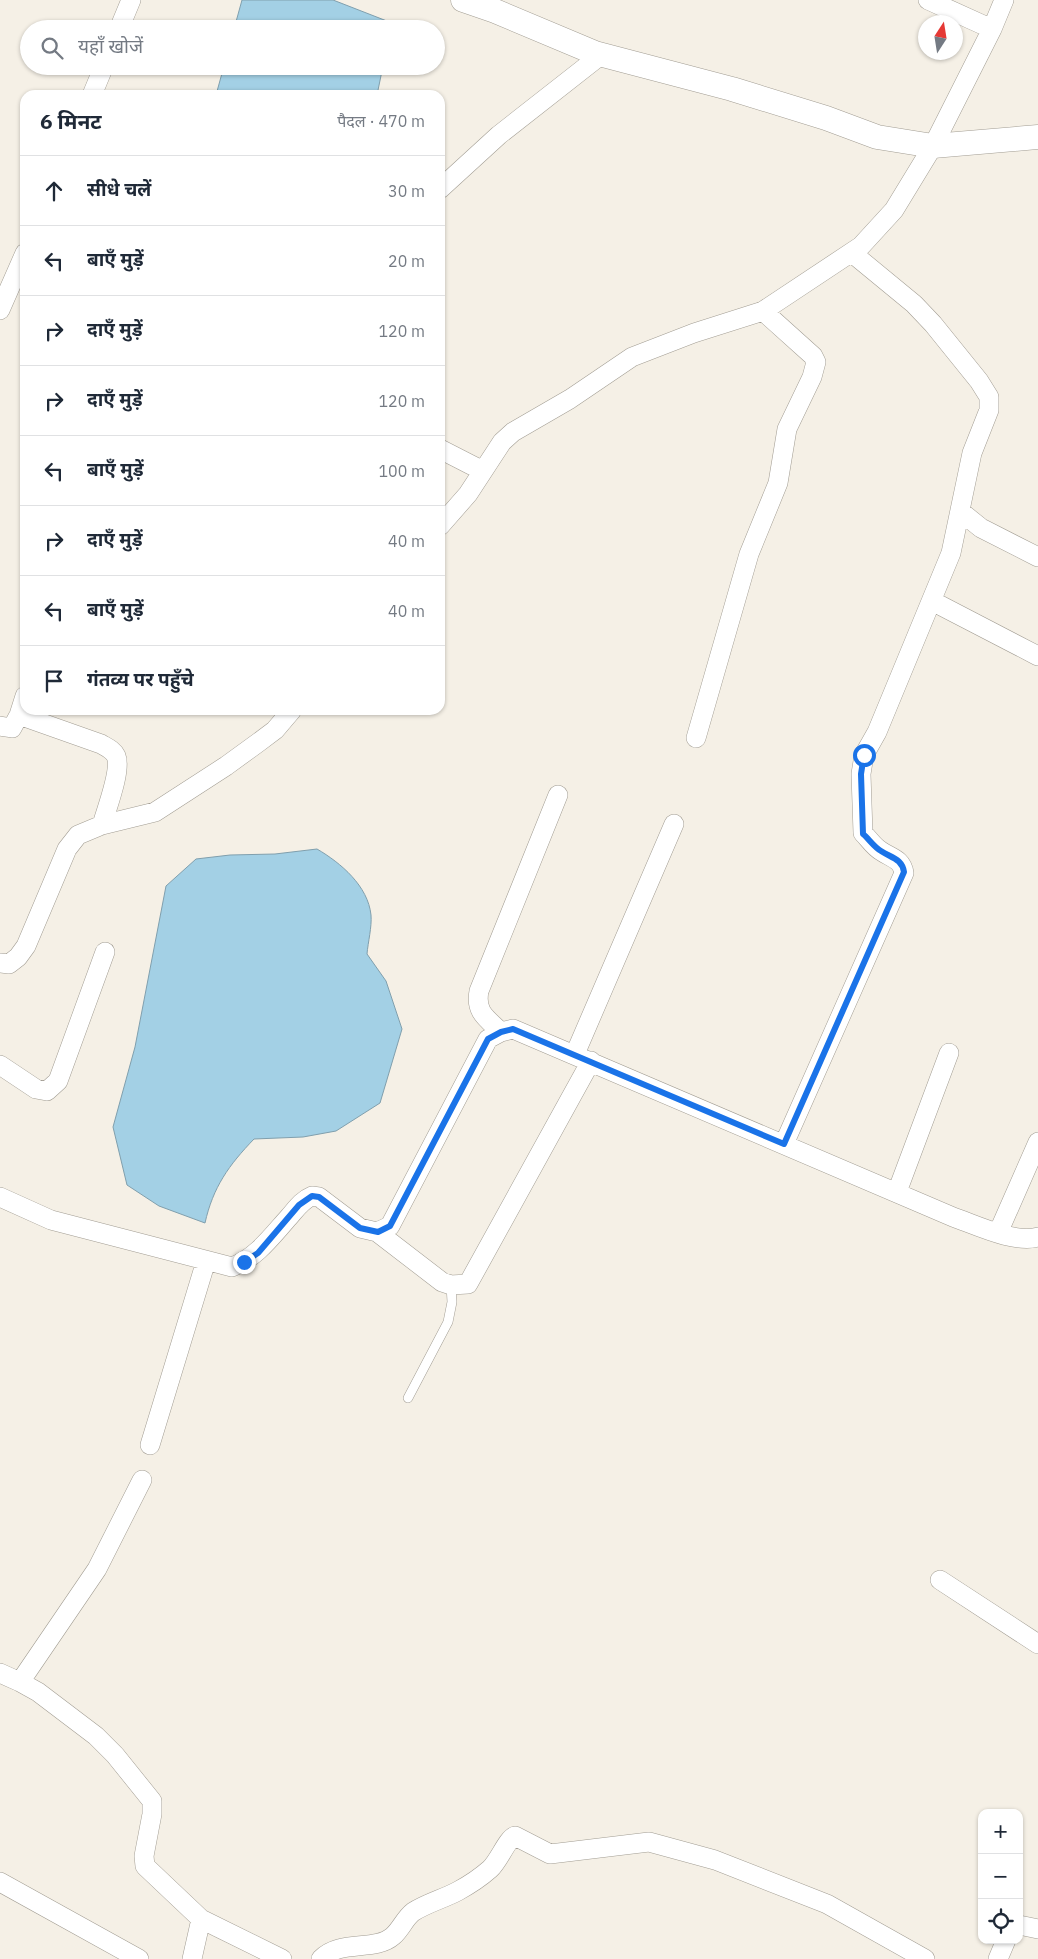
<!DOCTYPE html>
<html lang="hi">
<meta charset="utf-8">
<style>
:root{--surface:#fff;--page:#f2f2f3;--text:#1f2937;--muted:#747a83;--line:#e0e1e3}
body{margin:0;font-family:"IBM Plex Sans","Noto Sans Devanagari",sans-serif;background:var(--page);color:var(--text)}
.controls{position:absolute;right:15px;bottom:15px;display:grid;overflow:hidden;border-radius:10px;box-shadow:0 1px 4px #0004}
.controls button{width:45px;height:45px;display:grid;place-items:center;padding:0;border:0;border-bottom:1px solid var(--line);background:var(--surface);color:var(--text);font:25px sans-serif}
.compass{position:absolute;left:918px;top:15px;width:45px;height:45px;border-radius:50%;background:var(--surface);box-shadow:0 1px 4px #0004;rotate:12deg}
.stop{position:absolute;width:15px;height:15px;margin:-11px;border:4px solid #1a73e8;border-radius:50%;background:#fff}
.stop.end{background:#1a73e8;border-color:#fff;box-shadow:0 1px 5px #0008}
.list{margin:0;padding:0;list-style:none}
h2{display:flex;justify-content:space-between;align-items:center;height:65px;margin:0;padding:0 20px;font-size:21px}
h2 small{font-size:16px;font-weight:400;color:var(--muted)}
.list li{display:grid;grid-template-columns:32px 1fr auto;gap:15px;align-items:center;box-sizing:border-box;height:70px;padding:0 20px;border-top:1px solid var(--line)}
.list b{display:block;font-size:19px;white-space:nowrap}
.list em{font-size:16px;font-style:normal;color:var(--muted)}
.icon{flex:none;width:28px;height:28px;fill:none;stroke:currentColor;stroke-width:2;stroke-linecap:round;stroke-linejoin:round}
.map{position:relative;flex:none;width:1038px;height:1959px;overflow:hidden}
.search{position:absolute;background:var(--surface);box-shadow:0 1px 4px #0004;left:20px;top:20px;width:425px;height:55px;display:flex;align-items:center;gap:12px;box-sizing:border-box;padding:0 18px;border-radius:28px;color:var(--muted);font-size:19px}
.panel{position:absolute;background:var(--surface);box-shadow:0 1px 4px #0004;left:20px;top:90px;width:425px;height:625px;border-radius:15px}
.map>svg:first-child{display:block}
</style>
<div class="map">
<svg width="1038" height="1959" viewBox="0 0 1038 1959">
<rect width="100%" height="100%" fill="#f5f0e6"/>
<path fill="#a3d0e5" stroke="#809fad" d="M242 0H333L392 23 391 29H234Z
M224 66H383L377 95H216Z
M317 849C341 863 368 886 371 915 372 927 368 942 367 954L386 981 402 1029 380 1103 336 1131 303 1137 254 1139C229 1165 213 1187 205 1223L159 1206 127 1185 113 1127 135 1047 166 886 196 859 230 855 275 854Z"/>
<g fill="none" stroke-linecap="round" stroke-linejoin="round">
<g stroke="#a29d93" stroke-width="10">
<path id="service" d="M408 1398 448 1322 452 1302 451 1285"/>
</g>
<g stroke="#a29d93" stroke-width="20">
<path id="minor" d="M928 0 992 29
M119 29 131 0
M92 95 104 66
M440 189 499 135 601 55
M0 310 25 253
M440 449 483 471
M960 511 981 528 1038 557
M440 526 468 494 502 442 513 432 570 399 632 357 694 333 763 311 861 246 894 210 933 146 992 29 1004 0
M932 601 1038 656
M25 696 19 715 101 744C108 748 113 750 116 756 122 770 106 810 102 825
M0 726 12 728 19 715
M696 738 749 554 778 483 787 429 812 377 816 362 813 356 763 311
M0 963 9 964 18 957 26 946 67 849 78 835 102 825 155 812 226 766 259 742 275 730 292 710
M501 1032C486 1018 475 1012 479 991L558 795
M575 1054 674 824
M0 1065 36 1089 47 1091 58 1081 105 952
M784 1144 904 873C902 859 891 858 881 851 874 847 869 839 863 833L861 774 864 755 877 732 951 553 972 453 989 410V397L979 381 933 324 914 304 852 253
M897 1192 949 1053
M0 1197 51 1220 232 1267C257 1257 271 1237 289 1217 296 1209 302 1200 312 1196L319 1197 360 1228 377 1232 390 1226 488 1039 501 1032 513 1029 953 1217C976 1225 1015 1244 1038 1237
M377 1232 442 1282 451 1285 468 1284 591 1061
M998 1233 1038 1142
M150 1445 206 1261
M940 1580 1038 1644
M0 1673 20 1682 38 1692 96 1736 115 1755 152 1801V1814L144 1856 145 1866 201 1919 282 1959
M20 1682 97 1569 142 1480
M0 1882 139 1959
M1019 1925 1038 1929
M192 1959 201 1919
M321 1959C340 1939 375 1952 393 1936 401 1929 405 1918 413 1912 427 1903 443 1899 458 1891 469 1885 481 1877 490 1869 499 1861 507 1839 515 1836L550 1854 649 1842 715 1860 827 1904 925 1959
M998 1959 1006 1940"/>
</g>
<g stroke="#a29d93" stroke-width="25">
<path id="tertiary" d="M463 0 495 11 595 53 732 89 826 118 877 137 933 146 1038 137"/>
</g>
<use href="#service" stroke="#fff" stroke-width="9"/>
<use href="#minor" stroke="#fff" stroke-width="19"/>
<use href="#tertiary" stroke="#fff" stroke-width="24"/>
</g>
<g fill="none" stroke-linecap="round" stroke-linejoin="round">
<path stroke="#1a73e8" stroke-width="6" d="M244 1262 258 1253 299 1205 312 1196 319 1197 360 1228 378 1232 390 1226 488 1039 501 1032 513 1029 784 1144 904 872C902 859 892 858 881 851 874 847 869 839 863 834L861 774 864 755"/>
</g>
</svg>
<div class="controls">
<button>+</button>
<button>−</button>
<button><svg class="icon" aria-label="locate" viewBox="0 0 24 24"><circle cx="12" cy="12" r="6"/><path d="M12 2v4M12 18v4M2 12h4M18 12h4"/></svg></button>
</div>
<svg class="compass" viewBox="-18 -18 36 36"><path d="M0-13l5 13h-10z" fill="#e53935"/><path d="M0 13l5-13h-10z" fill="#747a83"/></svg>
<div class="stop" style="left:864px;top:755px"></div>
<div class="stop end" style="left:244px;top:1262px"></div>
<div class="search"><svg class="icon" aria-label="search" viewBox="0 0 24 24"><circle cx="10" cy="10" r="6"/><path d="M15 15l6 6"/></svg>यहाँ खोजें</div>
<section class="panel">
<h2>6 मिनट<small>पैदल · 470 m</small></h2>
<ul class="list">
<li><svg class="icon" aria-label="ahead" viewBox="0 0 24 24"><path d="M12 20V5M6 11l6-6 6 6"/></svg><div><b>सीधे चलें</b></div><em>30 m</em></li>
<li><svg class="icon" aria-label="left" viewBox="0 0 24 24"><path d="M17 20v-9H6M10 6l-5 5 5 5"/></svg><div><b>बाएँ मुड़ें</b></div><em>20 m</em></li>
<li><svg class="icon" aria-label="right" viewBox="0 0 24 24"><path d="M7 20v-9h11M14 6l5 5-5 5"/></svg><div><b>दाएँ मुड़ें</b></div><em>120 m</em></li>
<li><svg class="icon" aria-label="right" viewBox="0 0 24 24"><path d="M7 20v-9h11M14 6l5 5-5 5"/></svg><div><b>दाएँ मुड़ें</b></div><em>120 m</em></li>
<li><svg class="icon" aria-label="left" viewBox="0 0 24 24"><path d="M17 20v-9H6M10 6l-5 5 5 5"/></svg><div><b>बाएँ मुड़ें</b></div><em>100 m</em></li>
<li><svg class="icon" aria-label="right" viewBox="0 0 24 24"><path d="M7 20v-9h11M14 6l5 5-5 5"/></svg><div><b>दाएँ मुड़ें</b></div><em>40 m</em></li>
<li><svg class="icon" aria-label="left" viewBox="0 0 24 24"><path d="M17 20v-9H6M10 6l-5 5 5 5"/></svg><div><b>बाएँ मुड़ें</b></div><em>40 m</em></li>
<li><svg class="icon" aria-label="arrive" viewBox="0 0 24 24"><path d="M6 21V4h12l-3 4 3 4H6"/></svg><div><b>गंतव्य पर पहुँचे</b></div></li>
</ul>
</section>
</div>
